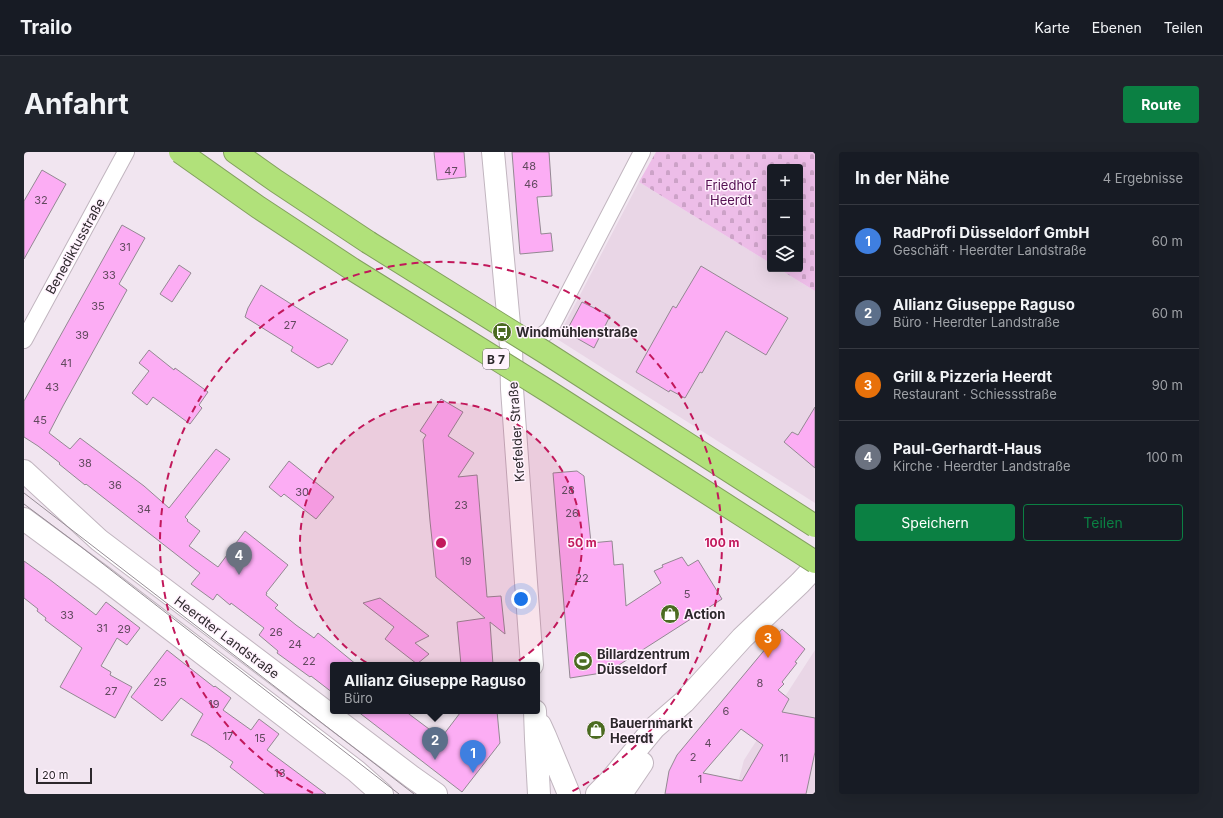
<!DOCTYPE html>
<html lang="de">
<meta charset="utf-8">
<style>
:root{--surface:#171b24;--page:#20242c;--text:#f1f3f6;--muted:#9ea1a6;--line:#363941;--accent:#0b8043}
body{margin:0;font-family:Inter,sans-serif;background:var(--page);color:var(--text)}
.controls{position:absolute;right:12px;top:12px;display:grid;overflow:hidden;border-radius:4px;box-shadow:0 4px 16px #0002}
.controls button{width:36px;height:36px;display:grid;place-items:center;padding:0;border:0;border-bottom:1px solid var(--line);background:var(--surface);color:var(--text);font:20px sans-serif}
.scale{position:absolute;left:12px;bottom:10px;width:56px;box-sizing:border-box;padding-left:4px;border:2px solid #2d282c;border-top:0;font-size:11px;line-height:14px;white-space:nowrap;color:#2d282c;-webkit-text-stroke:3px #fff2fd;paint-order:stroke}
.you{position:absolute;left:497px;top:447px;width:14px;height:14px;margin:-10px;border:3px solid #fff;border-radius:50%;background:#1a73e8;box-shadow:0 0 0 6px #1a73e833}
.badge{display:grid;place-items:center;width:26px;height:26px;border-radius:50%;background:var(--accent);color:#fff;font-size:13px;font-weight:700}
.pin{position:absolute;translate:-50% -33px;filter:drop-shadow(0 1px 2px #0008)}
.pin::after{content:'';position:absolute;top:21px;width:14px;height:12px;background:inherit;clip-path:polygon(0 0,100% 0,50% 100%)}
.popup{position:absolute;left:306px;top:510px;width:210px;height:52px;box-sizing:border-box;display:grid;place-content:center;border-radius:4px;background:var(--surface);filter:drop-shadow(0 1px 3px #0005);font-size:13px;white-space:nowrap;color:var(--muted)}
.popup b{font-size:15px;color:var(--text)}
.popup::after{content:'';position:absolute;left:50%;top:100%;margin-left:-8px;border:8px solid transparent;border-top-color:var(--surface)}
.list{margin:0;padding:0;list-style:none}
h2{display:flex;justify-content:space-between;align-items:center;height:52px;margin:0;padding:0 16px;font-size:17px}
h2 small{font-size:13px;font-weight:400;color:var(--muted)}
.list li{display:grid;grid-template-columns:26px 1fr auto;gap:12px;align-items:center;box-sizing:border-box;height:72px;padding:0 16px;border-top:1px solid var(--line)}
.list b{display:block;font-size:15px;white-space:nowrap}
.list p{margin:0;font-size:13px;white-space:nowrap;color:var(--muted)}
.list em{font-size:13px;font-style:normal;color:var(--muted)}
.actions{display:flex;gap:8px;padding:12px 16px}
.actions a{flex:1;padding:9px 0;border:1px solid var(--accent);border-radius:4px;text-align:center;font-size:14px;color:var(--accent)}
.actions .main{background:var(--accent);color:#fff}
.icon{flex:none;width:22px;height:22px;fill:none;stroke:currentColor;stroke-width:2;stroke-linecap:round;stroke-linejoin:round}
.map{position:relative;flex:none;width:791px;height:642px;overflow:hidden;border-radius:4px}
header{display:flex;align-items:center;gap:24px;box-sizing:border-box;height:56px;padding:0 20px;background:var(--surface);border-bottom:1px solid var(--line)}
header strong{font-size:19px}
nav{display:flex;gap:22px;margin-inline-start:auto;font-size:14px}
.intro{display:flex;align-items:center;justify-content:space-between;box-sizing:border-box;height:96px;padding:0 24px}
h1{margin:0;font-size:28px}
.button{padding:10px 18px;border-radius:4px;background:var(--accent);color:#fff;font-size:14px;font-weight:700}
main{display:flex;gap:24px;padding:0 24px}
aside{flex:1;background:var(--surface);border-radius:4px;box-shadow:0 4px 16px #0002}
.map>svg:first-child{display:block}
</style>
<header>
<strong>Trailo</strong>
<nav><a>Karte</a><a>Ebenen</a><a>Teilen</a></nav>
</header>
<div class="intro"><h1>Anfahrt</h1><a class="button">Route</a></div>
<main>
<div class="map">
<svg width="791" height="642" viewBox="0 0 791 642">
<defs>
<pattern id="cemetery-stones" width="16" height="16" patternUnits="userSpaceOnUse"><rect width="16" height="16" fill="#edbde8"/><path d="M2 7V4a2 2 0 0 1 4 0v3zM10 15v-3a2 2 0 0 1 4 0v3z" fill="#cca2c7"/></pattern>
</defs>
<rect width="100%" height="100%" fill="#f1e5f0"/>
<path fill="#e9d6e6" d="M615 30 746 111V117H755L791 139V351L533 187Z
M791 498V642H711L720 608Z"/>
<path fill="url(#cemetery-stones)" d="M632 0H791V139L755 117H776V15H746V111L615 30Z"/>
<path fill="#fcadf4" stroke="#938892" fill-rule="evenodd" d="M410 0H440L442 25 413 28Z
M488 0H525L528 44 513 45 517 82 527 81 529 99 496 102Z
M18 18 42 32 0 107V49Z
M98 73 121 86 95 132 103 138 39 254 25 281 46 297 56 286 120 334 145 356 192 297 206 307 161 365 164 368 163 369 176 379 165 394 194 415 221 379 264 413 242 441H243L242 443 254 453 251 456 272 473 290 486 294 481 333 513H309V541L287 524 286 525 253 501 254 499 235 483 240 476 207 451 206 453 193 442 189 448 167 432 176 421 62 332 61 333 35 312 36 311 14 294 0 285V249Z
M155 113 167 121 148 150 136 142Z
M677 114 764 166 742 203 702 179 678 221 676 220 661 246 646 238 645 240 612 220 649 154 652 156Z
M237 133 324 188 308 213 305 211 294 216 267 199 269 195 221 165 224 156Z
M558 150 586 164 570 196 542 180Z
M125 198 150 218 151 216 184 240 175 253 178 256 166 272 129 245 123 253 108 241 125 219 115 211Z
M417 247 439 260 424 284 450 301 434 325 453 323 463 445 477 444 481 482 466 470 469 513H437L433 470 461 466 412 425 406 369 399 288 402 283 396 279Z
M791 255V316L760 290 768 280 774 283Z
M265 309 310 345 292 367 260 342 257 345 245 335Z
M553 319 560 324 567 391 588 389 590 413 599 412 602 454 637 431 630 419 639 415 638 413 658 405 664 414 674 408 698 447 584 520 546 526 529 321Z
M0 409 25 427 72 463 82 450 116 476 103 493 93 486 77 514 87 520 86 523 108 535 91 566 36 535 58 496 21 468 22 466 13 459 14 457 0 446Z
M356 446 405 484 391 491 405 502 393 512 361 487 370 475 339 451Z
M758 477 781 497 771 510 773 511 758 530 760 532 754 538 765 547 758 560 791 566V600L782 642H641L645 619 653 603ZM717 577 739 593 718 629 679 621Z
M143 498 190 535 191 534 207 546 199 558 227 578 235 567 255 582 243 598 302 642H241L206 615 209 610 182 591 167 583 179 562 157 546 138 569 107 545Z
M333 559H381L417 586 436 561 442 560V559H473L476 591 438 640Z"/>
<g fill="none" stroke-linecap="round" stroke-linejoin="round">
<g stroke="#c1b5bf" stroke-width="18">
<path id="street" d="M0 188 102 0
M498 192C511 189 516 186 526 177L618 0"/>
</g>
<g stroke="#c1b5bf" stroke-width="24">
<path id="secondary" d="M469 0 487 194 488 237 508 513
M0 319 75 388 388 625 412 642
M0 367 80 426 332 619 358 642
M511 559 512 587 515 642
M516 573 521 584 545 642
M573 642 587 628 630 576 660 550 718 486 776 431 791 415
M597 642 618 611"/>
</g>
<g stroke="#83a05f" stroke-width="24">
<path id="highway" d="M211 0 252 29 344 90"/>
</g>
<use href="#street" stroke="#fff" stroke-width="16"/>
<use href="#secondary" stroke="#fff" stroke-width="22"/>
<use href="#highway" stroke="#b1e17a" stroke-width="22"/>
<path stroke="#968d95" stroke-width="1" d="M0 341 390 642
M0 352 56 394 375 642"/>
<g stroke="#83a05f" stroke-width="24" stroke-linecap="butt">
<path id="highway-bridge" d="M156 0 234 55 328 117 527 241 791 410
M344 90 522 201 791 374"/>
</g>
<use href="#highway-bridge" stroke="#b1e17a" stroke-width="22"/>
</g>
<circle cx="417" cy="391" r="141" fill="#c2185b" fill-opacity=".12"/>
<g fill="none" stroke="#c2185b" stroke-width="2" stroke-dasharray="7 5">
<circle cx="417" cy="391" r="141"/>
<path d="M289 641A281 281 0 1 1 545 641"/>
</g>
<defs>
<g id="bus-disc" transform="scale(1)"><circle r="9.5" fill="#4b6b21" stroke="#fff2fd"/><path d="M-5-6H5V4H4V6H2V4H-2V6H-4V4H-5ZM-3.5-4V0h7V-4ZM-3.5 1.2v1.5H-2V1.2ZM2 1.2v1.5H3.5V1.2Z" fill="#fff"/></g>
<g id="shop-disc" transform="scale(1)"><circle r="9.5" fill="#4b6b21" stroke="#fff2fd"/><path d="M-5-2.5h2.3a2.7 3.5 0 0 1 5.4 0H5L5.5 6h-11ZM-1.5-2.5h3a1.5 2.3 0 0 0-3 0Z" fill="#fff"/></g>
<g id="stadium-disc" transform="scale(1)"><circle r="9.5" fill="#4b6b21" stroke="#fff2fd"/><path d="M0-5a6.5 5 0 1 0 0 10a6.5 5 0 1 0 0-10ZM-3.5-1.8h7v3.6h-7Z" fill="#fff"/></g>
</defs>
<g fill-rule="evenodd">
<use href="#bus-disc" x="478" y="180"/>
<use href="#shop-disc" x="646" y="462"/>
<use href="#stadium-disc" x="559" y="509"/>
<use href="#shop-disc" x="572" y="578"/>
</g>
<g text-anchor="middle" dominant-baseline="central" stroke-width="3" stroke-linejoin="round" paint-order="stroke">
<g font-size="11" fill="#61495e">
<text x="505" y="14">48</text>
<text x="427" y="19">47</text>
<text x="507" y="32">46</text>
<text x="17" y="48">32</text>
<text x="101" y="95">31</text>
<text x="85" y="123">33</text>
<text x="74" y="154">35</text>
<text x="266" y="173">27</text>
<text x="58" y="183">39</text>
<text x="42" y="211">41</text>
<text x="28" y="235">43</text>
<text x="16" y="268">45</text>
<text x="61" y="311">38</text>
<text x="91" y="333">36</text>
<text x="544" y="338">28</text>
<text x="278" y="340">30</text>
<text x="437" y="353">23</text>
<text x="120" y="357">34</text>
<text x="548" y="361">26</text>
<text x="442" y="409">19</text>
<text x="558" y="426">22</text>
<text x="663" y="442">5</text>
<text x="43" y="463">33</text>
<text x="78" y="476">31</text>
<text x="100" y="477">29</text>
<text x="252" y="480">26</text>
<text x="271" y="492">24</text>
<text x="285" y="509">22</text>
<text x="136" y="530">25</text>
<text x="736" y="531">8</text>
<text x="87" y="539">27</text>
<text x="190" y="552">19</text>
<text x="702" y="559">6</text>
<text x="204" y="584">17</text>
<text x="236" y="586">15</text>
<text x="684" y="591">4</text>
<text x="669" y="605">2</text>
<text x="760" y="606">11</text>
<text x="256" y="621">13</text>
<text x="676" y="627">1</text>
</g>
<rect fill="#fff2fd" stroke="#6c656b" stroke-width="1" x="459" y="197" width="26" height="20" rx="3"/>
<g font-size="12" font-weight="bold" fill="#2d282c">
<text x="472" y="207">B 7</text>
</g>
<g font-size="13" fill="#540f52" stroke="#fff2fd">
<text x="707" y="33">Friedhof<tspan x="707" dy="15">Heerdt</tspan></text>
</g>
<g font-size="13" fill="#2d282c" stroke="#fff2fd">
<text transform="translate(51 94) rotate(-61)">Benediktusstraße</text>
<text transform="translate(492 280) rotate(-94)">Krefelder Straße</text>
<text transform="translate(203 485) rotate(37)">Heerdter Landstraße</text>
</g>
<g font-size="13" font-weight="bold" fill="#2d282c" stroke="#fff2fd" text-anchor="start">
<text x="492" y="180">Windmühlenstraße</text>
<text x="660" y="462">Action</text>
<text x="573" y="502">Billardzentrum<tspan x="573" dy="15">Düsseldorf</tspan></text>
<text x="586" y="571">Bauernmarkt<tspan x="586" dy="15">Heerdt</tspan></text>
</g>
</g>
<circle cx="417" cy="391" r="6" fill="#c2185b" stroke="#fff2fd" stroke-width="2"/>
<g font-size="12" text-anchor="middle" font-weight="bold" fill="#c2185b" stroke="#fff2fd" stroke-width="3" stroke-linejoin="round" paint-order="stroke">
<text x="558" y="395">50 m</text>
<text x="698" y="395">100 m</text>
</g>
</svg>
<div class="controls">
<button>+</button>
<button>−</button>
<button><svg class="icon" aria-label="layers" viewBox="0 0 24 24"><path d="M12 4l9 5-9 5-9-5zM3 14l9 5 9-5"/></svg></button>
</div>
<div class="scale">20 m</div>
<div class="you"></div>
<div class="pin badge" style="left:449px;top:621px;background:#3f7fe0">1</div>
<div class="pin badge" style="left:411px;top:608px;background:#5c6f8a">2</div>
<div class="popup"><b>Allianz Giuseppe Raguso</b>Büro</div>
<div class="pin badge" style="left:744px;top:506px;background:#e8710a">3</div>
<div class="pin badge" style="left:215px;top:423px;background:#6b7280">4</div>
</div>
<aside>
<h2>In der Nähe<small>4 Ergebnisse</small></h2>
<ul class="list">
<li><span class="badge" style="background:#3f7fe0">1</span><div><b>RadProfi Düsseldorf GmbH</b><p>Geschäft · Heerdter Landstraße</p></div><em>60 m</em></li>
<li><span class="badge" style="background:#5c6f8a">2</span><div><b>Allianz Giuseppe Raguso</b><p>Büro · Heerdter Landstraße</p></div><em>60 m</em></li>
<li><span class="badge" style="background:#e8710a">3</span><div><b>Grill &amp; Pizzeria Heerdt</b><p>Restaurant · Schiessstraße</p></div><em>90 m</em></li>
<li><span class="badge" style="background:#6b7280">4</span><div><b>Paul-Gerhardt-Haus</b><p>Kirche · Heerdter Landstraße</p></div><em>100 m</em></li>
</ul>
<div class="actions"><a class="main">Speichern</a><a>Teilen</a></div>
</aside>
</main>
